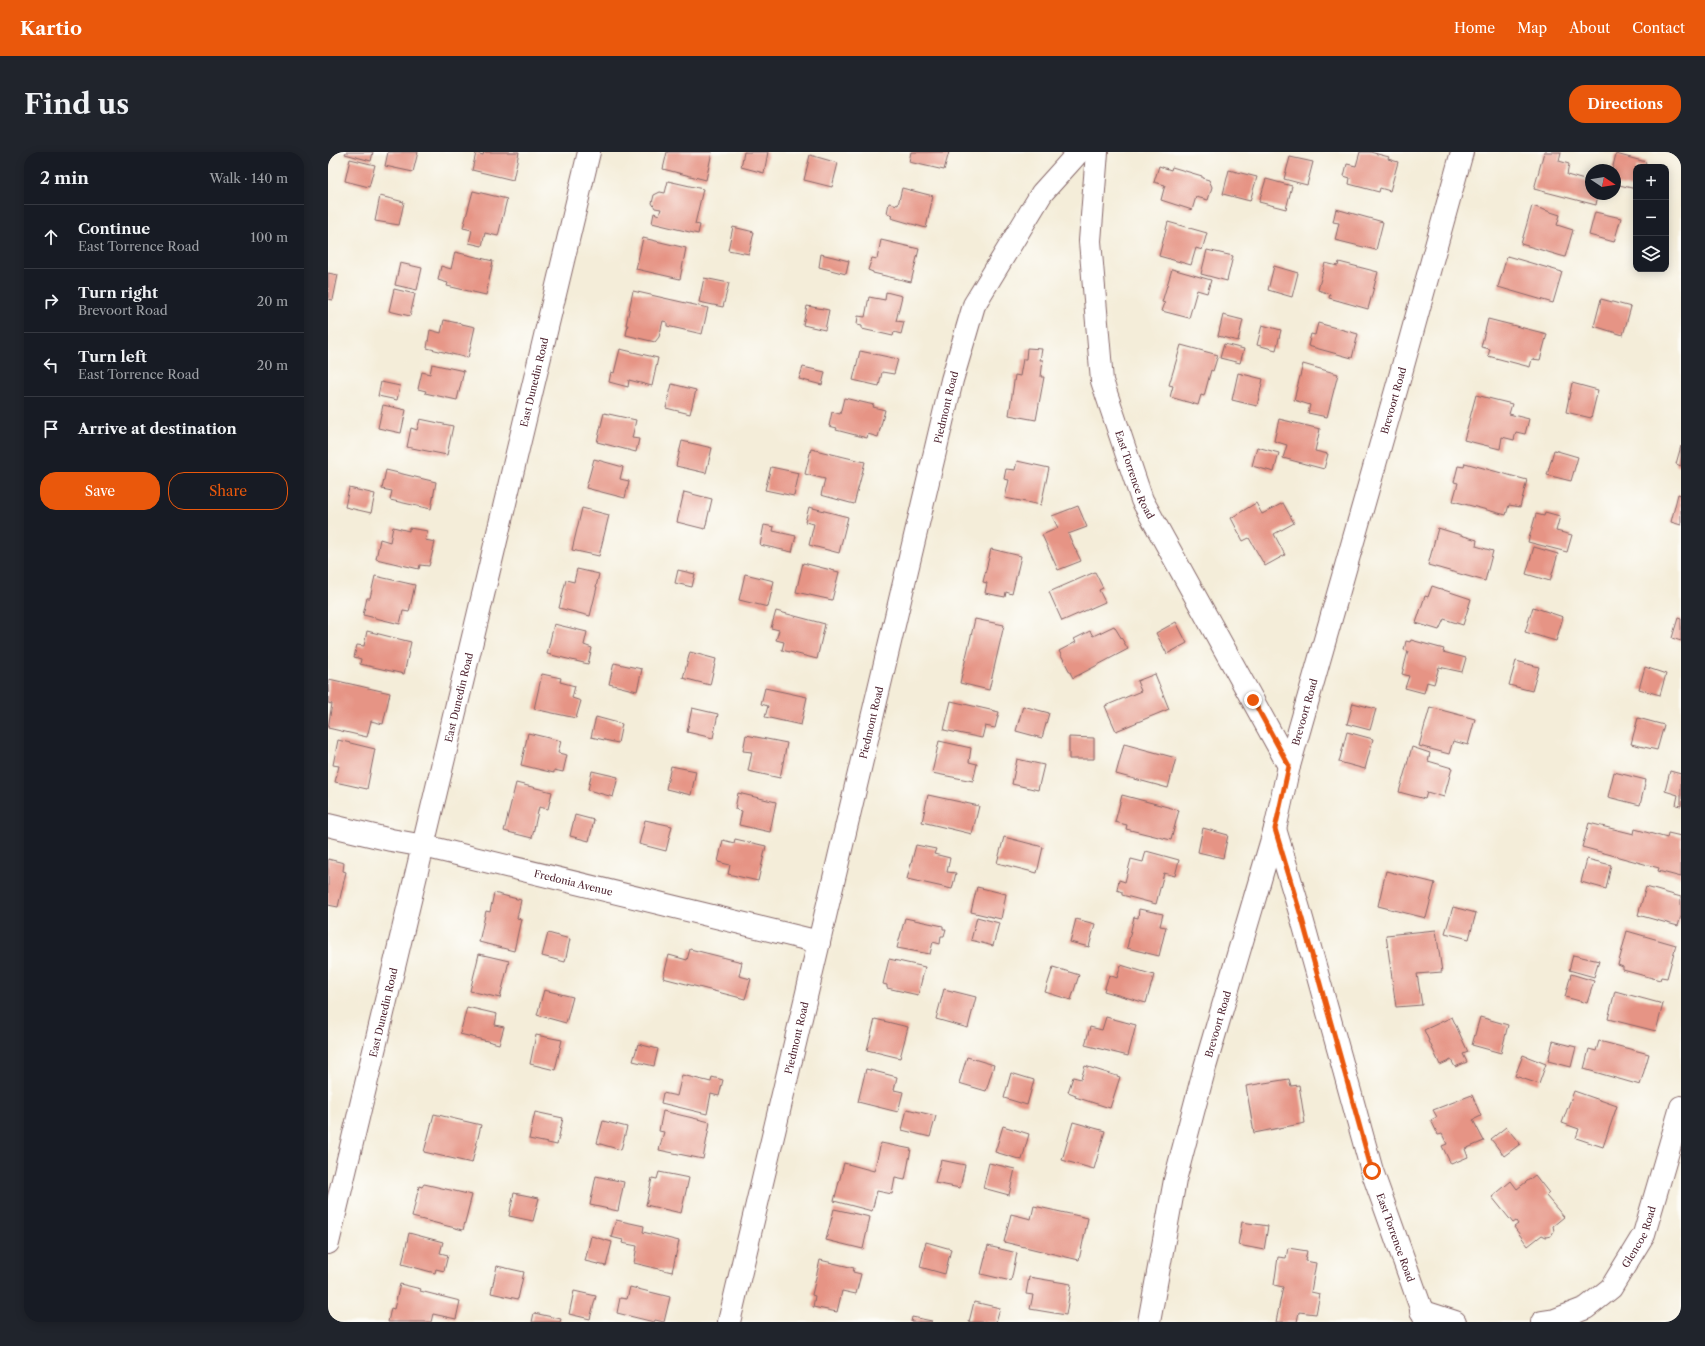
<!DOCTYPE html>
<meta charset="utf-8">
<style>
:root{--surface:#171b24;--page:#20242c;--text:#f1f3f6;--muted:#9ea1a6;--line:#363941;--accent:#ea580c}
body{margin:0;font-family:"Libre Caslon Text",serif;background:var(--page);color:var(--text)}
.controls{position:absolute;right:12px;top:12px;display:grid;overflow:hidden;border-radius:8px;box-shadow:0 2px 10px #0003}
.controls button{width:36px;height:36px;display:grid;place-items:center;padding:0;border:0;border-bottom:1px solid var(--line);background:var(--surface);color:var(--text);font:20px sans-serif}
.compass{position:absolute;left:1257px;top:12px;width:36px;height:36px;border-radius:50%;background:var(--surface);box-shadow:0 2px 10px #0003;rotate:102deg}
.stop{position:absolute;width:12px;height:12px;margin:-9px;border:3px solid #ea580c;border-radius:50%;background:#fff}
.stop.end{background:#ea580c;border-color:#fff;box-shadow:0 1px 4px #0008}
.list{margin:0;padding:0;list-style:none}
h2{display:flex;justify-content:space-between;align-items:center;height:52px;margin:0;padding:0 16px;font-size:17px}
h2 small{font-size:13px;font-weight:400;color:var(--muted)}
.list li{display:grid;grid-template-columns:26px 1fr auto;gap:12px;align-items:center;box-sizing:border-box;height:64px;padding:0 16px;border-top:1px solid var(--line)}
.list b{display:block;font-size:15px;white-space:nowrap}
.list p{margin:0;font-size:13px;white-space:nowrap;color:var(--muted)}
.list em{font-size:13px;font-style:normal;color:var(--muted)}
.actions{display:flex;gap:8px;padding:12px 16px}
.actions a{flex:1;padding:9px 0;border:1px solid var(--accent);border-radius:16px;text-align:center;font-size:14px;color:var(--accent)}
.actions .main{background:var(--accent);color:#fff}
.icon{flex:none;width:22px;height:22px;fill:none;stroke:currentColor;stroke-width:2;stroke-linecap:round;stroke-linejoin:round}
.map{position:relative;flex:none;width:1353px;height:1170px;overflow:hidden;border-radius:16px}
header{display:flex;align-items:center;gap:24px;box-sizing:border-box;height:56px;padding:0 20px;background:var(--accent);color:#fff}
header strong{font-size:19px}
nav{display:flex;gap:22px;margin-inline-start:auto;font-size:14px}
.intro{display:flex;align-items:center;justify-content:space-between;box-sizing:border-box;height:96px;padding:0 24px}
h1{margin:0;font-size:28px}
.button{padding:10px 18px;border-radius:16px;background:var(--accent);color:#fff;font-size:14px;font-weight:700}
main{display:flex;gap:24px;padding:0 24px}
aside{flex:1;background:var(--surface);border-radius:16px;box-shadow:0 2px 10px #0003}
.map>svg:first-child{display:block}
</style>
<header>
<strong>Kartio</strong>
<nav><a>Home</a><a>Map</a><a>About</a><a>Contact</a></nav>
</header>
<div class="intro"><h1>Find us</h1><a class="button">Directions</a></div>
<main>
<aside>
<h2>2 min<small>Walk · 140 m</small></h2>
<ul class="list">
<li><svg class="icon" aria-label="ahead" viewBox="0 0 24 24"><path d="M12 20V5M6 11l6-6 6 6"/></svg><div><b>Continue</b><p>East Torrence Road</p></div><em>100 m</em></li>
<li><svg class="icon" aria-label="right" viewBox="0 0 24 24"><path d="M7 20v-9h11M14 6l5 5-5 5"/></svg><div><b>Turn right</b><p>Brevoort Road</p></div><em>20 m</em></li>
<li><svg class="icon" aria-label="left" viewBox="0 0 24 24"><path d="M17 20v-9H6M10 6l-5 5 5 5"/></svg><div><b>Turn left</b><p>East Torrence Road</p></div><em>20 m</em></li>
<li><svg class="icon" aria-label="arrive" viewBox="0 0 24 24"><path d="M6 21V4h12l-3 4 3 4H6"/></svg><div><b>Arrive at destination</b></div></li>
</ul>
<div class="actions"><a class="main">Save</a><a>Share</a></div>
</aside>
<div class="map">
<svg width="1353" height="1170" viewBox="0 0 1353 1170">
<rect width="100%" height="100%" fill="#fdfcf7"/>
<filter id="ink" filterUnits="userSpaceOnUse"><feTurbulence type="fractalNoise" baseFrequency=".025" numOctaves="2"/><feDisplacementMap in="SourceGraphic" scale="8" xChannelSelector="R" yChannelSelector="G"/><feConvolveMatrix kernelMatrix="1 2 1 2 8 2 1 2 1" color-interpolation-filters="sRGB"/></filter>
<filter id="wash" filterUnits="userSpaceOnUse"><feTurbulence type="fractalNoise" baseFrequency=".012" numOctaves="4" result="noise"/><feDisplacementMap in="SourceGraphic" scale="16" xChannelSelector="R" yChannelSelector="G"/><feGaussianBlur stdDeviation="0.9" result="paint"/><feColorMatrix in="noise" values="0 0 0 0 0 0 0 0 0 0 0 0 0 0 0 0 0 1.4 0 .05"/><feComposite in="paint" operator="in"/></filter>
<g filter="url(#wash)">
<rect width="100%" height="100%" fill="#f4edd9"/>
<g id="blocks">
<path fill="#e69485" d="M18 0H45L43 9 17 2Z
M60 0H90L85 20 57 14Z
M156 0H191L185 28 144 18 148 1 155 3Z
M339 0H384L378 28 335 17Z
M416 0H440L436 21 413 15Z
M583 0H621L616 18 581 10Z
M1032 0H1042L1061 5 1060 7 1070 10 1062 39 1052 36 1051 40 1021 32 1022 26 1016 24 1019 12 1028 14Z
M1216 0H1233L1231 9 1241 12 1239 23 1263 30V42H1270L1268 53 1206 37Z
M1288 2 1318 10 1316 15H1308V37L1287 32V18H1284Z
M482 3 510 11 504 35 476 28Z
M962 5 985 10 979 33 956 27Z
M22 7 47 13 41 35 17 29Z
M831 14 843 18 844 15 874 24V26L881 28 884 35 880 48 868 45 864 58 833 48 837 33 826 30Z
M901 18 929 25 922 49 895 42Z
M938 27 964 34 958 57 931 50Z
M340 29 375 37 367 72 372 73 370 82 324 71 326 61 331 63 333 57 327 56 324 51 326 43 332 40 337 41Z
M574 36 605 44 598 76 563 66 564 63 559 61 561 51 570 53Z
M145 39 179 47 170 84 157 81 154 94 141 91 144 78 135 76Z
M52 44 76 50 71 73 47 69Z
M1204 54 1232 63 1229 73 1245 78 1237 105 1193 92Z
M1008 57 1055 70 1048 98 1007 88 1011 71 1005 70Z
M1267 60 1293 66 1286 90 1261 83Z
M840 70 879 81 874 98 868 96 863 113 831 104Z
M405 75 426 80 421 102 400 98Z
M315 86 358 96 352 127 308 117Z
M553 88 591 97 583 130 545 121V120L540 118 544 106 549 107Z
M879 98 905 104 899 129 873 122Z
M127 100 165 109 158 143 119 134 120 131 110 128 113 114 123 117Z
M493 102 521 109 518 122 491 115Z
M1179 104 1234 120 1225 151 1170 135Z
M1011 110 1050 120 1040 157 1001 146 1002 142 990 138 997 111 1010 114Z
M72 111 94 116 89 138 67 133Z
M946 114 970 121 964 145 940 138Z
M844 117 883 128 879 141 869 138 861 166 834 159 837 151 834 150Z
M0 121 10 123 5 148 0 147Z
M376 126 401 131 395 155 371 150Z
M66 137 87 142 82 164 61 159Z
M305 139 380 156 374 182 339 174V170L335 169 331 185 327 190 298 183 300 173H298Z
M558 140 574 144 568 169 576 170 573 182 566 180 565 184 534 177V174L529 173 530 164 537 165 541 145 557 148Z
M1273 147 1303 155 1295 183 1266 174Z
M479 154 501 158 497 178 475 173Z
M895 163 915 168 910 189 890 184Z
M1160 167 1219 182 1212 208 1204 207 1202 215 1160 204 1162 197 1153 195Z
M116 168 147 175 140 206 99 196 102 178 113 181Z
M990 171 1030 182 1024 206 980 194 983 182 987 183Z
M934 173 953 178 948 198 929 193Z
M896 192 916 197 912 211 892 206Z
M853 193 890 203 885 219 883 218 876 244 873 243 870 253 842 245 845 234 841 233Z
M699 196 714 197 712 208H715L713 225H716L708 268 681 263 687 223 692 224 695 207H698Z
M292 197 330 206 324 234 301 228 300 235 281 230 283 220 286 221Z
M532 199 570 207 566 222 554 220 551 234 525 228Z
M104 212 136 219 129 248 97 241 98 239 90 237 94 220 102 222Z
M975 212 1010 222 999 265 980 261 982 253 966 248Z
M475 215 497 220 494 233 471 227Z
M910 221 935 227 929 254 904 248Z
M53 230 72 234 69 248 50 244Z
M1244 231 1270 238 1263 266 1238 260Z
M344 232 368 238 362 262 338 256Z
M1148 243 1184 252 1181 262 1201 267 1197 282 1188 280 1186 288 1174 285 1172 297 1136 288Z
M516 246 546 253 545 255 557 258 550 285 540 282 539 286 508 278 509 276 501 274 504 260 512 262Z
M55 253 78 258 73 281 50 276Z
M276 261 308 268 304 286 311 287 308 300 269 290Z
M92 267 125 274 119 303 79 295 83 276 89 278Z
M951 267 992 277 987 299 1000 302 996 317 955 306 959 293 946 289Z
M354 289 384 296 378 321 348 314Z
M1353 294V314L1348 312Z
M929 295 951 301 946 320 924 314Z
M483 297 537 310 526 352 493 343 497 327 477 322Z
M1226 298 1250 305 1243 329 1219 323Z
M266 307 295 315 292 327 301 329 297 346 258 336Z
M689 309 721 316 713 353 677 346 681 328 676 327 678 317 687 318Z
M1137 311 1199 328 1192 355 1181 353 1178 363 1125 349 1130 331 1126 330 1130 314 1136 315Z
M443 315 471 321 466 344 437 338Z
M58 318 108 330 103 357 62 348 64 339 54 337Z
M21 336 47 342 43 361 17 355Z
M356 340 384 347 377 377 349 370Z
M1350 342 1353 343V373L1343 370Z
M928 351 934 362 955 351 966 371 946 382 957 403 937 414 921 386 915 389 903 366Z
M750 354 759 375 740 382 753 409 730 418 714 383 730 376 724 364Z
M481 355 520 365 511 401 481 393 486 372 477 370Z
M254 356 281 363 271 404 244 398Z
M1217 360 1232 364 1228 379 1244 383 1239 400 1200 390 1208 362 1216 364Z
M436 373 446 375 445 379 468 384 464 400 432 393Z
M65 375 81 379V376L100 379 97 388 107 390 101 414 92 413 91 417 48 407 52 387 62 390Z
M1110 376 1149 388 1148 394 1165 399 1157 429 1100 413Z
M1206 395 1230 402 1222 429 1198 422Z
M663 397 693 404 684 442 678 440 677 445 657 441 659 431 655 430Z
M475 411 511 420 504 448 468 440Z
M249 417 271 422 268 435H269L262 464 231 456 238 428 246 430Z
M350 418 367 422 364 435 347 431Z
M767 420 775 436 771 438 777 450 734 469 721 440Z
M417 422 446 429 440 455 411 448Z
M47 424 87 433 81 460 75 459 72 472 35 463 39 446H42Z
M1104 434 1143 447 1135 473 1116 467 1111 478 1088 471 1097 444 1100 445Z
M1205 455 1235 465 1228 489 1197 480Z
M448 459 497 472 489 507 454 498 456 490 448 488 451 478 443 476Z
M1350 466 1353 467V489L1344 486Z
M647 467 676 473 661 538 632 531Z
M848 470 859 491 839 502 828 481Z
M226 472 259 480 256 493 264 496 260 512 219 502Z
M786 474 800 497 745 526 731 499 748 490 746 487 762 479 765 484Z
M39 479 83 490 76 522 32 512 33 507 26 505 29 493 36 494Z
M1083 488 1116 497 1115 500 1138 506 1134 520 1111 515 1106 532 1099 530 1096 541 1077 536 1081 524 1074 522 1080 499 1076 498 1078 489 1082 490Z
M362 500 388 507 382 533 355 526Z
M1188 509 1211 515 1204 539 1181 533Z
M286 511 314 517 309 539 281 532Z
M1317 515 1338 522 1332 543 1311 537Z
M214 522 233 526 232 530 247 534 244 546 253 549 248 566 206 557Z
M827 522 841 557 788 579 777 554 813 539 809 529Z
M1 527 62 541 55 572 43 569 39 585 0 576 4 552 0 551Z
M437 536 479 545 473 573 437 565 440 554 433 552Z
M623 549 671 560 667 576 657 574 654 586 616 578Z
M1025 551 1048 557 1042 578 1019 572Z
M695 554 721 561 714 586 688 579Z
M1102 555 1147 567 1140 593 1125 589 1121 602 1091 594Z
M364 556 390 562 385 586 359 580Z
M268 565 294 572 290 591 263 585Z
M1310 566 1336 573 1329 598 1303 592Z
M1019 580 1045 587 1037 617 1011 610Z
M200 581 233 589 230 601 239 603 235 620 226 618V621L193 613Z
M418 583 459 591 452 626 420 619 424 600 415 599Z
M741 585 766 586V607H741Z
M10 588 47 597 39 637 7 630 11 614 5 613Z
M611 589 643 596 641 610 649 612 645 629 604 621Z
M796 592 848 606 840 636 788 622Z
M1084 595 1102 601 1100 609 1124 616 1116 645 1099 640 1097 647 1071 640Z
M689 607 716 613 710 638 684 632Z
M343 614 368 619 363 643 338 637Z
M264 619 290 625 285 645 260 638Z
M1342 619 1353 622V654L1348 653 1350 643 1337 639Z
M1286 620 1318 628 1312 653 1280 645Z
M188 631 224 640 220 657 211 655 204 686 176 679Z
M410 641 448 650 442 680 411 673 414 659 407 657Z
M600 643 651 654 644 682 594 670Z
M794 643 851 658 843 688 798 677 799 673 787 670Z
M247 663 266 668 261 689 242 684Z
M317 668 344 674 338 699 311 692Z
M1261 671 1306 682 1307 677 1339 686 1340 681 1353 684V725L1330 719 1331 716 1254 695Z
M875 676 900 683 895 706 870 700Z
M676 685 715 695 709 721 669 711Z
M407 687 438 694 430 729 400 722 402 713 390 710 395 688 406 691Z
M588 693 608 697 606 702 622 706 619 720 628 721 624 737 579 727Z
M818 699 851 708 847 724 836 721 828 752 794 743V740L789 738 791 728 797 730 803 707 815 710Z
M0 707 16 711 15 719 18 720 10 755 0 753Z
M1259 707 1283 713 1278 737 1253 730Z
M1058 719 1107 731 1098 766 1050 754Z
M649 735 678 742 673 767 643 760Z
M1318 735 1353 745V764L1350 774 1310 763Z
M166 741 193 748 189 766 193 767 186 799 151 790 158 759 162 760Z
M1125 755 1148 761 1141 787 1117 781Z
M811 757 835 762 832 774 838 775 831 804 799 796 806 765 810 766Z
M649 765 671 771 665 794 643 788Z
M577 766 615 774V777H618L616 784H613L612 792 605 790 602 802 569 796Z
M748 767 767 772 761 795 742 790Z
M1108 778 1114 820 1089 822 1094 853 1068 855 1058 783Z
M1299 779 1348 793 1339 826 1333 825 1332 828 1295 818V815L1290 813Z
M220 781 242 787 237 810 214 804Z
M362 797 414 810 411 824 423 827 417 847 335 826 341 803 359 808Z
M151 802 181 809 172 846 142 839Z
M1245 803 1271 809 1266 825 1241 818Z
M561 807 597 815 590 843 559 836V833L555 832Z
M793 813 826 823 818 851 776 839 781 823 789 826Z
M725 815 751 823 743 848 717 840Z
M1243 822 1266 829 1259 851 1237 845Z
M616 837 648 845 640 876 608 867Z
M216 838 245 845 238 871 209 863Z
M1287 839 1335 852 1328 879 1280 867Z
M139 855 169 862 167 873 176 875 171 892 132 882Z
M778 865 808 873 800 904 757 893 762 875 774 878Z
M1124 865 1140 900 1135 902 1139 910 1127 915 1123 908 1112 913 1096 878Z
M1152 865 1180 873 1173 901 1144 893Z
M547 867 580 875 572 906 539 898Z
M208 883 234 888 227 918 202 912Z
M1225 889 1248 895 1243 915 1220 909Z
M1271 889 1321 902 1312 933 1256 917 1261 897 1268 899Z
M310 892 330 897 326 914 305 909Z
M1195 903 1218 912 1211 932 1187 924Z
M639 905 666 913 658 939 631 931Z
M757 914 792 925 782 956 747 945 748 943 740 940 745 925 753 927Z
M538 917 569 925 566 938 575 940 570 960 530 950Z
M683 921 706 928 699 953 676 946Z
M354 923 383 930 384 925 395 928 391 944 383 942 379 962 333 951 335 941 349 944Z
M961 927 963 934 971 933 977 971 926 981 918 934Z
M1246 939 1289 954 1275 995 1248 986 1251 977 1234 971Z
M1144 943 1153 964 1145 968 1156 989 1137 997 1140 1005 1123 1012 1114 994 1119 992 1114 982 1110 983 1103 968 1109 965 1105 958Z
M579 957 608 964 602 985 574 978Z
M335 959 382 970 375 1007 331 998 336 980 331 979Z
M207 960 235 966 229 993 201 987Z
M106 962 153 973 144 1011 96 1000Z
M275 969 299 975 293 998 269 991Z
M745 970 777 979 766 1017 734 1008Z
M675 974 701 982 694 1008 667 1000Z
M1178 975 1192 992 1176 1004 1163 987Z
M553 991 583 997 577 1028 567 1026 564 1042 549 1039 544 1059 506 1049 516 1011 546 1019Z
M613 1008 637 1013 632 1036 607 1031Z
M661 1011 687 1017 681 1043 655 1036Z
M331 1020 361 1026 353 1061 318 1053 324 1026 329 1027Z
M1207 1023 1221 1041 1218 1044 1236 1065 1225 1074 1226 1079 1223 1084 1218 1085 1214 1083 1200 1094 1186 1075 1190 1072 1188 1069 1185 1071 1164 1045 1183 1029 1189 1037Z
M268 1024 296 1030 290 1059 262 1053Z
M96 1032 144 1043 135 1078 84 1065 91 1034 94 1035Z
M186 1041 211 1046 205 1069 181 1064Z
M706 1054 760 1066 751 1108 676 1090 683 1062 703 1067Z
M506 1057 542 1065 535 1097 498 1088Z
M288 1068 316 1074 315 1080 351 1089 344 1120 306 1111 309 1094 294 1091 295 1088 283 1085Z
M914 1070 940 1074 936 1098 910 1093Z
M81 1081 115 1090 112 1101 120 1103 116 1119 108 1117 107 1121 74 1112Z
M263 1084 284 1090 278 1114 257 1109Z
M598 1090 623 1097 617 1122 592 1115Z
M660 1094 689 1101 683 1129 653 1122Z
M960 1096 979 1099 977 1109 988 1111 983 1140 992 1142 988 1162 971 1160 969 1170H948L955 1135 946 1133 950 1105 958 1106Z
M492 1108 526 1116 525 1120 533 1122 528 1142 514 1139 509 1160 485 1155 487 1144 484 1143Z
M169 1114 196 1120 190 1147 163 1141Z
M701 1125 743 1132 738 1163 702 1157 705 1143 698 1142Z
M72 1132 93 1137 92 1139 132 1149 128 1167 105 1162 103 1170H60L63 1156 66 1157Z
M302 1135 342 1145 336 1170 327 1168 326 1170 289 1161 292 1146 299 1147Z
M246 1139 268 1144 262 1167 241 1162Z
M646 1150 672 1156 668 1170H641Z
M206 1161 233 1167 232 1170H204Z
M584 1165 604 1169 603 1170H583Z"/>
</g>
</g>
<g filter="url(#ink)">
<use href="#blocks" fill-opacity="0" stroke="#866768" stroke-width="1"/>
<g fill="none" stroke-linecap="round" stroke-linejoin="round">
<g stroke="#866768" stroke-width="24">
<g id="street">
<path id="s1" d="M769 0 762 89 774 229 814 348 961 614"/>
<path id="s2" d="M0 673 63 688 96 694 491 790"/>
<path id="s3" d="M947 677 974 767 1044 1019 1098 1170"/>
<path id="s4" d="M0 1091 261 0"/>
<path d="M1093 1159 1127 1170"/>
<path id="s5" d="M401 1170 624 228 646 153 714 41 751 0"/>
<path id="s6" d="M821 1170 847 1028 877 915 947 677 961 614 1071 228 1134 0"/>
<path id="s7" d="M1214 1170 1227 1168 1258 1156 1283 1136 1316 1082 1353 955"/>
</g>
</g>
<use href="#street" stroke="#fff" stroke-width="22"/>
</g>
</g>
<g fill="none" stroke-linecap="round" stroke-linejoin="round" filter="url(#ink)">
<path stroke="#ea580c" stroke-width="5" d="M925 548 961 614 947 677 974 767 1044 1019"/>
</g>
<g text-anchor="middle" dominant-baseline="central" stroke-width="3" stroke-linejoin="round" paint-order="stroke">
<g font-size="10" fill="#4a1f2b" stroke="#fdfcf7">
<text stroke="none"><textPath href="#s4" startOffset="885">East Dunedin Road</textPath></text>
<text stroke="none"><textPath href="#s6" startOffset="954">Brevoort Road</textPath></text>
<text stroke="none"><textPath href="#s5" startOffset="940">Piedmont Road</textPath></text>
<text stroke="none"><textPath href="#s1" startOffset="329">East Torrence Road</textPath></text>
<text stroke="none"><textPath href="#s4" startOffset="561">East Dunedin Road</textPath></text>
<text stroke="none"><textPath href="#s6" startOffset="630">Brevoort Road</textPath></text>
<text stroke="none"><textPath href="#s5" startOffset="616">Piedmont Road</textPath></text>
<text stroke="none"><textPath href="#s2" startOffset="252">Fredonia Avenue</textPath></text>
<text stroke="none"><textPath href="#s4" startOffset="237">East Dunedin Road</textPath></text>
<text stroke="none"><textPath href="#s6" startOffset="306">Brevoort Road</textPath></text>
<text stroke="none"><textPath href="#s5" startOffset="292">Piedmont Road</textPath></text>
<text stroke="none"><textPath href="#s7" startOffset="137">Glencoe Road</textPath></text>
<text stroke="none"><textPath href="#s3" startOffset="426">East Torrence Road</textPath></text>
</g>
</g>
</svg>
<div class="controls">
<button>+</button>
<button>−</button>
<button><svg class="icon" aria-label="layers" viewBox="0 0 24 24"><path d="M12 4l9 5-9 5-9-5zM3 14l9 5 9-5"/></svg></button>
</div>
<svg class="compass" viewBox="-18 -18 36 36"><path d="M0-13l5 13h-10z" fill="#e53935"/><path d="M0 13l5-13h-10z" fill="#9ea1a6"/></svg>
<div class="stop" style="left:1044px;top:1019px"></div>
<div class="stop end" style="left:925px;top:548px"></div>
</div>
</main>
